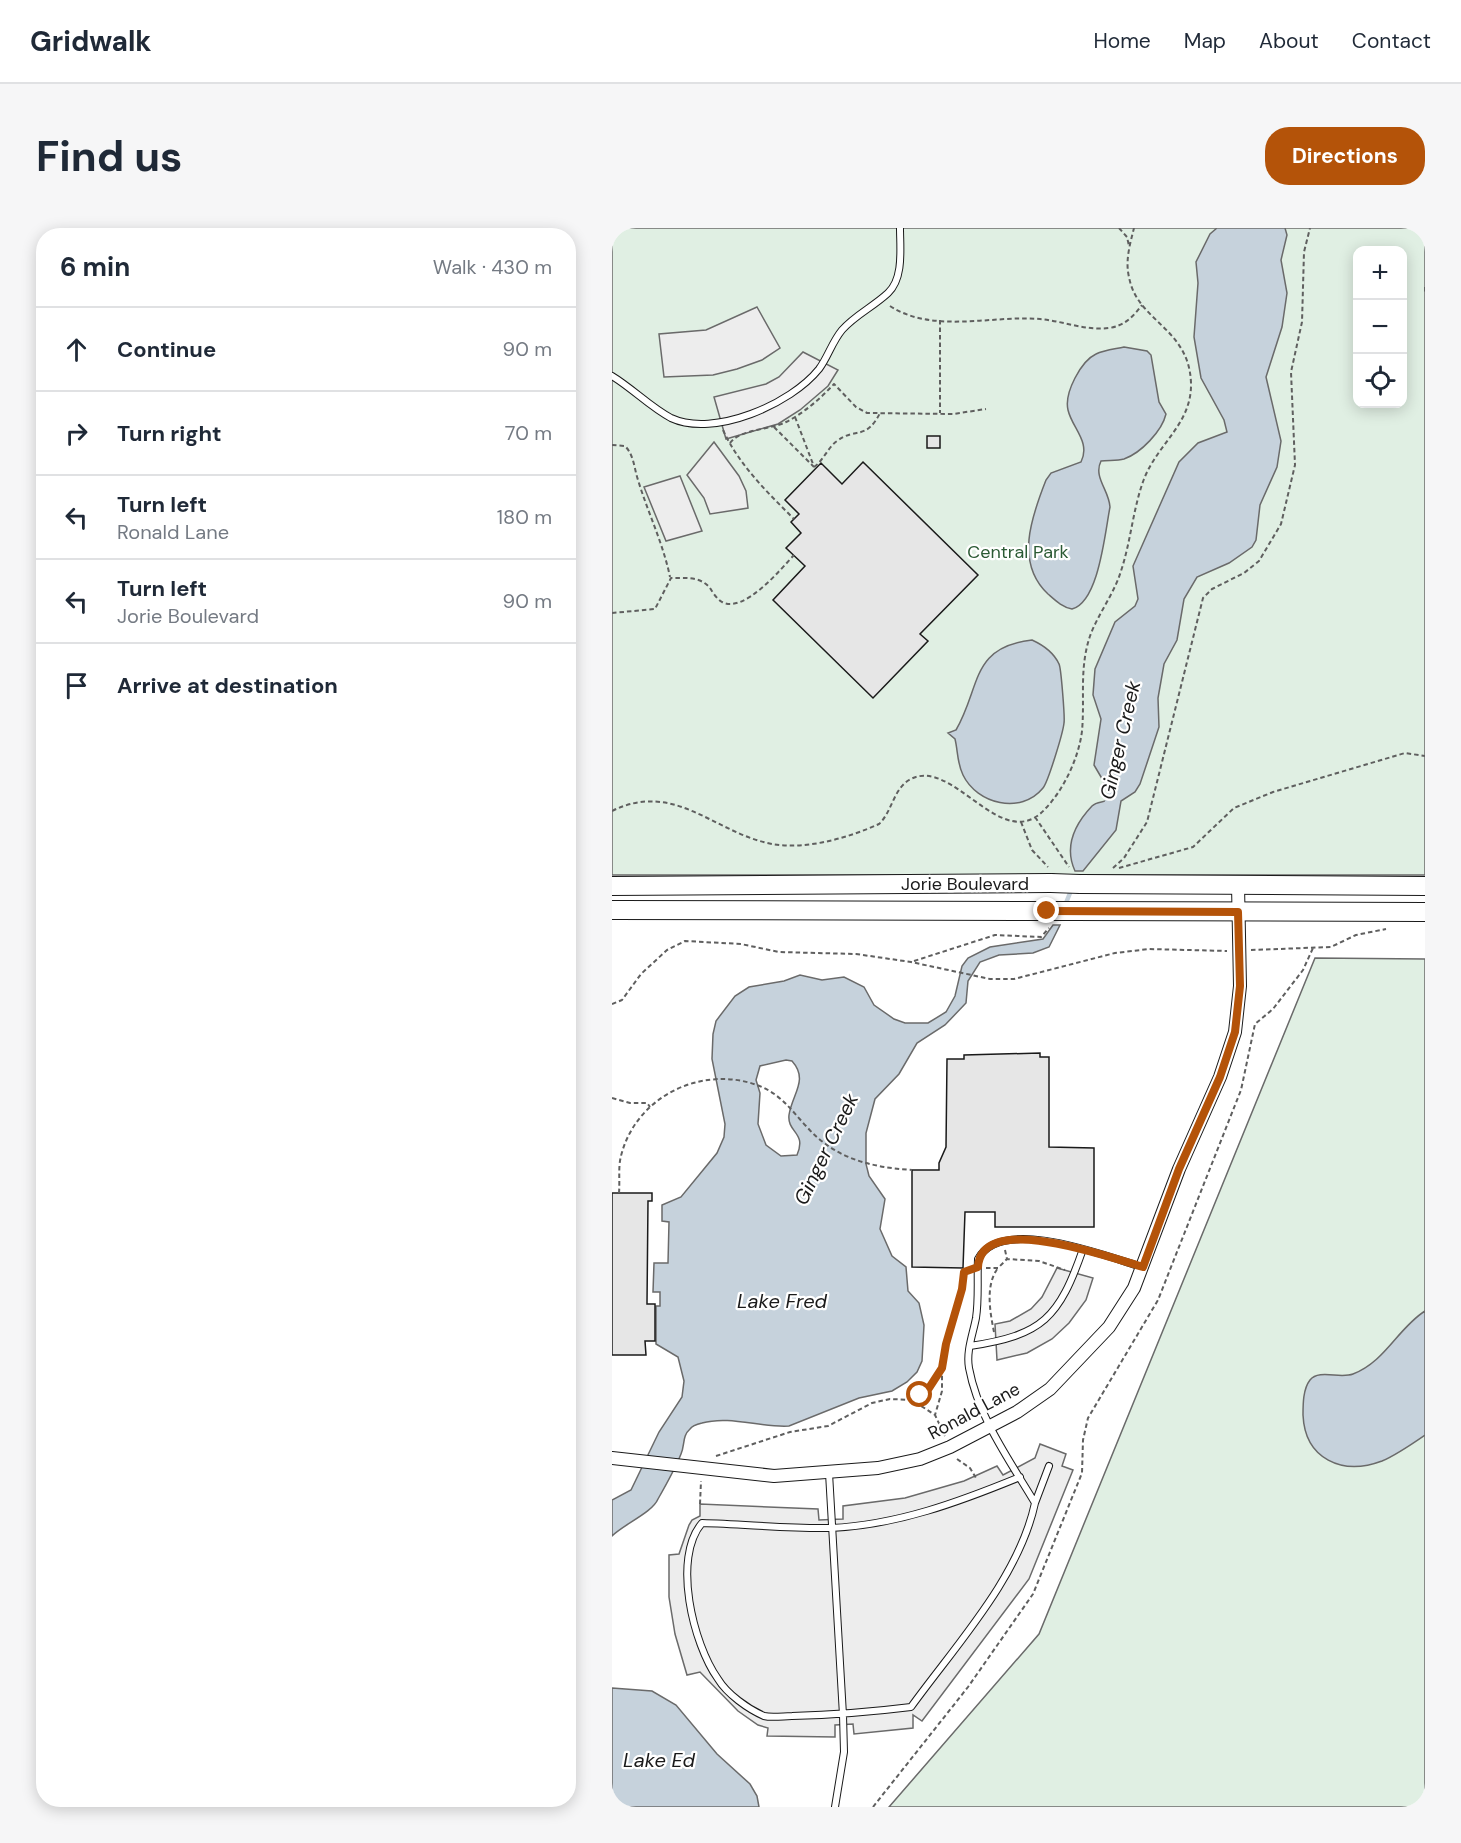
<!DOCTYPE html>
<meta charset="utf-8">
<style>
:root{--surface:#fff;--page:#f6f6f7;--text:#1f2937;--muted:#747a83;--line:#e0e1e3;--accent:#b45309}
body{margin:0;font-family:"DM Sans",sans-serif;background:var(--page);color:var(--text)}
.controls{position:absolute;right:18px;top:18px;display:grid;overflow:hidden;border-radius:12px;box-shadow:0 3px 15px #0003}
.controls button{width:54px;height:54px;display:grid;place-items:center;padding:0;border:0;border-bottom:2px solid var(--line);background:var(--surface);color:var(--text);font:30px sans-serif}
.stop{position:absolute;width:18px;height:18px;margin:-14px;border:4px solid #b45309;border-radius:50%;background:#fff}
.stop.end{background:#b45309;border-color:#fff;box-shadow:0 2px 6px #0008}
.list{margin:0;padding:0;list-style:none}
h2{display:flex;justify-content:space-between;align-items:center;height:78px;margin:0;padding:0 24px;font-size:26px}
h2 small{font-size:20px;font-weight:400;color:var(--muted)}
.list li{display:grid;grid-template-columns:39px 1fr auto;gap:18px;align-items:center;box-sizing:border-box;height:84px;padding:0 24px;border-top:2px solid var(--line)}
.list b{display:block;font-size:22px;white-space:nowrap}
.list p{margin:0;font-size:20px;white-space:nowrap;color:var(--muted)}
.list em{font-size:20px;font-style:normal;color:var(--muted)}
.icon{flex:none;width:33px;height:33px;fill:none;stroke:currentColor;stroke-width:2;stroke-linecap:round;stroke-linejoin:round}
.map{position:relative;flex:none;width:813px;height:1579px;overflow:hidden;border-radius:24px}
header{display:flex;align-items:center;gap:36px;box-sizing:border-box;height:84px;padding:0 30px;background:var(--surface);border-bottom:2px solid var(--line)}
header strong{font-size:28px}
nav{display:flex;gap:33px;margin-inline-start:auto;font-size:21px}
.intro{display:flex;align-items:center;justify-content:space-between;box-sizing:border-box;height:144px;padding:0 36px}
h1{margin:0;font-size:42px}
.button{padding:15px 27px;border-radius:24px;background:var(--accent);color:#fff;font-size:21px;font-weight:700}
main{display:flex;gap:36px;padding:0 36px}
aside{flex:1;background:var(--surface);border-radius:24px;box-shadow:0 3px 15px #0003}
.map>svg:first-child{display:block}
</style>
<header>
<strong>Gridwalk</strong>
<nav><a>Home</a><a>Map</a><a>About</a><a>Contact</a></nav>
</header>
<div class="intro"><h1>Find us</h1><a class="button">Directions</a></div>
<main>
<aside>
<h2>6 min<small>Walk · 430 m</small></h2>
<ul class="list">
<li><svg class="icon" aria-label="ahead" viewBox="0 0 24 24"><path d="M12 20V5M6 11l6-6 6 6"/></svg><div><b>Continue</b></div><em>90 m</em></li>
<li><svg class="icon" aria-label="right" viewBox="0 0 24 24"><path d="M7 20v-9h11M14 6l5 5-5 5"/></svg><div><b>Turn right</b></div><em>70 m</em></li>
<li><svg class="icon" aria-label="left" viewBox="0 0 24 24"><path d="M17 20v-9H6M10 6l-5 5 5 5"/></svg><div><b>Turn left</b><p>Ronald Lane</p></div><em>180 m</em></li>
<li><svg class="icon" aria-label="left" viewBox="0 0 24 24"><path d="M17 20v-9H6M10 6l-5 5 5 5"/></svg><div><b>Turn left</b><p>Jorie Boulevard</p></div><em>90 m</em></li>
<li><svg class="icon" aria-label="arrive" viewBox="0 0 24 24"><path d="M6 21V4h12l-3 4 3 4H6"/></svg><div><b>Arrive at destination</b></div></li>
</ul>
</aside>
<div class="map">
<svg width="813" height="1579" viewBox="0 0 813 1579">
<rect width="100%" height="100%" fill="#fff"/>
<path fill="#e0efe3" stroke="#6a6a6a" stroke-width="1.5" fill-rule="evenodd" d="M0 0H813V647H0ZM746 22H790V176H746Z
M703 730 813 731V1579H277L427 1406Z"/>
<path fill="#ededed" stroke="#6a6a6a" stroke-width="1.5" d="M145 79 168 120 150 132 125 141 101 147 52 149 47 106 94 102Z
M191 124 226 142 216 158 188 182 166 196 114 211 102 169 154 156 167 149Z
M102 214 127 248 134 263 136 280 98 286 92 270 75 247Z
M68 248 90 303 54 313 32 259Z
M445 1040 481 1050 474 1072 457 1095 440 1111 415 1125 385 1132 383 1096 398 1093 419 1081 430 1069Z
M428 1216 454 1226 450 1238 461 1242 417 1351 310 1493 301 1487V1500L242 1506 241 1496 223 1497V1509L155 1508 156 1500 146 1497 126 1483 88 1444 75 1447 63 1406 57 1369V1327L67 1326 77 1297 80 1292 88 1288V1276L206 1281 207 1292 231 1291V1278L293 1270 352 1253 385 1238 391 1247 423 1230Z"/>
<path fill="#c6d2dc" stroke="#6a6a6a" stroke-width="1.5" fill-rule="evenodd" d="M605 0H673L675 7 669 32 675 65 670 99 654 149 669 213 665 239 648 277 644 312 640 319 617 335 585 349 572 371 565 412 552 436 546 470 547 499 528 556 523 564 509 573 504 602 471 643H463C452 619 463 596 480 578 485 573 492 575 498 571L499 566 482 537 489 491 481 467 483 441 503 394 523 378 526 371 521 338 567 234 586 215 615 204 612 192 589 150 582 109 586 55 584 34 598 6Z
M512 119 535 123 539 127 547 174 554 186C550 203 529 225 512 231 505 233 496 232 489 233 481 249 497 262 498 279 493 304 487 374 460 381 450 379 444 373 436 366 403 335 419 290 434 252L439 245 469 234C479 214 460 200 456 182 452 165 469 133 484 126 492 122 503 121 512 119Z
M420 412C431 417 442 425 447 436 449 439 453 490 452 495 451 505 436 554 431 560 409 587 365 576 351 547 345 535 346 523 343 511L336 505 344 502C369 459 358 419 420 412Z
M441 697H448L437 719 421 725 387 727 368 734 356 753 354 775 333 797 305 815 287 846 263 871 254 905V936L257 948 273 971 268 1001 280 1028 294 1039 296 1063 307 1075 312 1097 310 1133 305 1144 295 1154 280 1163 247 1170 177 1198C149 1200 118 1187 90 1195 86 1196 80 1198 78 1201 70 1208 73 1217 69 1226 63 1241 54 1257 46 1271 40 1285 12 1296 0 1308V1272L19 1262 47 1204 70 1169 72 1153 66 1129 44 1116V1078H48V1064H41L42 1035H56L57 994 50 993V977L69 969 105 925 112 909 113 896 100 831 101 806 104 793 123 768 137 759 172 753 188 747 210 752 232 749 252 759 262 777 282 791 293 795H316L334 784 343 768 350 738 356 730 378 719 431 711ZM174 832 180 833C197 852 180 866 177 887 175 905 195 904 185 927L169 928 154 917 146 896 148 865 144 852 148 838Z
M813 1083V1207C800 1216 784 1227 770 1233 730 1248 693 1231 691 1187 691 1176 691 1161 698 1152 707 1141 728 1151 741 1146 773 1134 786 1100 813 1083Z
M0 1460 40 1463 64 1477 105 1526 138 1556 145 1568 147 1579H0Z"/>
<g fill="none" stroke-linecap="round" stroke-linejoin="round">
<path stroke="#c6d2dc" stroke-width="4.5" d="M494 577 500 560
M452 680 460 660"/>
</g>
<path fill="#e6e6e6" stroke="#1a1a1a" stroke-width="1.5" d="M315 208H328V220H315Z
M251 234 366 347 308 406 316 413 261 470 161 372 193 338 174 320 189 305 179 294 187 286 173 272 209 235 230 256Z
M428 825V829H437V919L482 920V999H383V984H353L351 1040 300 1039V942H327V935L334 919 335 831H352V827Z
M0 965H40V973H36L35 1076H43V1113H33L34 1127H0Z"/>
<g fill="none" stroke-linecap="round" stroke-linejoin="round">
<g stroke="#1a1a1a" stroke-width="8">
<path id="service" d="M0 148C20 160 38 179 59 190 102 210 179 176 207 141 216 129 220 114 230 102 243 87 261 79 276 65 292 50 288 20 288 0
M358 1118C431 1107 447 1090 471 1021
M217 1245 231 1487 232 1524 223 1579
M408 1249C347 1274 285 1297 219 1300 176 1301 133 1296 90 1295 60 1330 81 1416 106 1451 115 1466 136 1481 152 1488 160 1490 172 1488 180 1488 220 1487 259 1484 299 1479 343 1418 407 1350 423 1275 398 1233 366 1189 357 1140 354 1123 361 1106 364 1090 367 1071 365 1050 366 1031 389 987 494 1028 530 1039
M423 1275 437 1238"/>
</g>
<g stroke="#1a1a1a" stroke-width="14">
<path id="minor" d="M0 1230 162 1248 266 1240 308 1231 338 1219 405 1184 438 1161 497 1099 522 1060 567 941 608 849 623 804 628 758 626 657"/>
</g>
<g stroke="#1a1a1a" stroke-width="20">
<path id="secondary" d="M468 656 813 658
M0 658 439 655
M0 682 435 683
M461 683 813 684"/>
</g>
<path stroke="#5f5f5f" stroke-width="2" stroke-dasharray="4.5 3" stroke-linecap="butt" d="M507 0 515 9 517 18
M813 59V65
M278 78C321 106 380 87 428 91 451 93 474 103 497 100 512 98 521 89 530 77
M328 92V185
M183 189 201 236
M162 199 202 239
M111 202C127 237 155 264 182 291
M118 215C128 201 158 202 174 194 192 185 209 170 222 156L244 179 255 185 341 186 374 181
M0 217 13 218C22 227 22 240 26 252 36 285 51 315 58 349
M202 239C212 232 216 219 225 213 243 199 254 213 268 185
M0 385 43 381 59 350C73 350 88 348 98 360 101 365 105 371 110 374 132 386 169 341 182 327
M0 583C63 552 102 605 160 616 194 622 236 610 267 596 280 584 281 562 297 552 341 526 390 630 434 580 452 561 467 529 470 503 473 470 467 441 478 408 486 386 502 366 509 343 519 313 521 280 532 251 546 215 580 196 579 155 577 99 525 94 517 49 513 33 518 16 522 0
M423 589 457 639
M409 594 420 622 436 639
M501 640 512 630 535 594 591 370 600 361 632 345 647 333 669 296 683 237 679 144 690 94 692 24 698 0
M507 640 581 619 622 580 661 564 793 525 813 528
M639 722 719 719 744 707 774 701
M302 733 383 707 429 709 437 700
M0 776 10 772 29 746 55 722 73 713 129 716 167 724 244 726 299 734 378 751H402L503 725 537 721 615 723
M0 870 18 875H35L38 879
M7 965C8 953 6 939 9 928 24 867 93 835 150 859 170 868 180 883 194 898 223 931 258 939 300 942
M393 1022 395 1031 427 1033 453 1042
M374 1040H386L395 1031
M382 1104C378 1084 373 1057 386 1040
M330 1140C335 1107 349 1077 352 1044L357 1040
M300 1172 317 1160 330 1140V1163L323 1187
M104 1228 178 1204 216 1198 260 1175 278 1171 300 1172 323 1187 333 1208
M345 1231 358 1240 364 1250
M88 1276 89 1253
M261 1579 356 1459 421 1366 470 1245 471 1212 476 1190 546 1072 629 862 643 796 661 781 691 742 701 720"/>
<use href="#service" stroke="#fff" stroke-width="6"/>
<use href="#minor" stroke="#fff" stroke-width="12"/>
<use href="#secondary" stroke="#fff" stroke-width="18"/>
<g stroke="#1a1a1a" stroke-width="20" stroke-linecap="butt">
<path id="secondary-bridge" d="M439 655 468 656
M435 683H461"/>
</g>
<use href="#secondary-bridge" stroke="#fff" stroke-width="18"/>
</g>
<g fill="none" stroke-linecap="round" stroke-linejoin="round">
<path stroke="#b45309" stroke-width="8" d="M308 1167 317 1160 330 1140 334 1116 350 1061 352 1044 366 1039C369 982 500 1030 531 1039L567 941 608 849 623 804 628 758 626 684 435 683"/>
</g>
<g text-anchor="middle" dominant-baseline="central" stroke-width="4.5" stroke-linejoin="round" paint-order="stroke">
<g font-size="18" fill="#2b5a34" stroke="#fff">
<text x="406" y="324">Central Park</text>
</g>
<g font-size="18" fill="#1a1a1a" stroke="#fff">
<text x="353" y="656">Jorie Boulevard</text>
<text transform="translate(362 1183) rotate(-28)">Ronald Lane</text>
</g>
<g font-size="20" font-style="italic" fill="#1a1a1a" stroke="#fff">
<text transform="translate(508 512) rotate(-77)">Ginger Creek</text>
<text transform="translate(214 921) rotate(-64)">Ginger Creek</text>
<text x="170" y="1073">Lake Fred</text>
<text x="47" y="1532">Lake Ed</text>
</g>
</g>
</svg>
<div class="controls">
<button>+</button>
<button>−</button>
<button><svg class="icon" aria-label="locate" viewBox="0 0 24 24"><circle cx="12" cy="12" r="6"/><path d="M12 2v4M12 18v4M2 12h4M18 12h4"/></svg></button>
</div>
<div class="stop" style="left:308px;top:1167px"></div>
<div class="stop end" style="left:435px;top:683px"></div>
</div>
</main>
